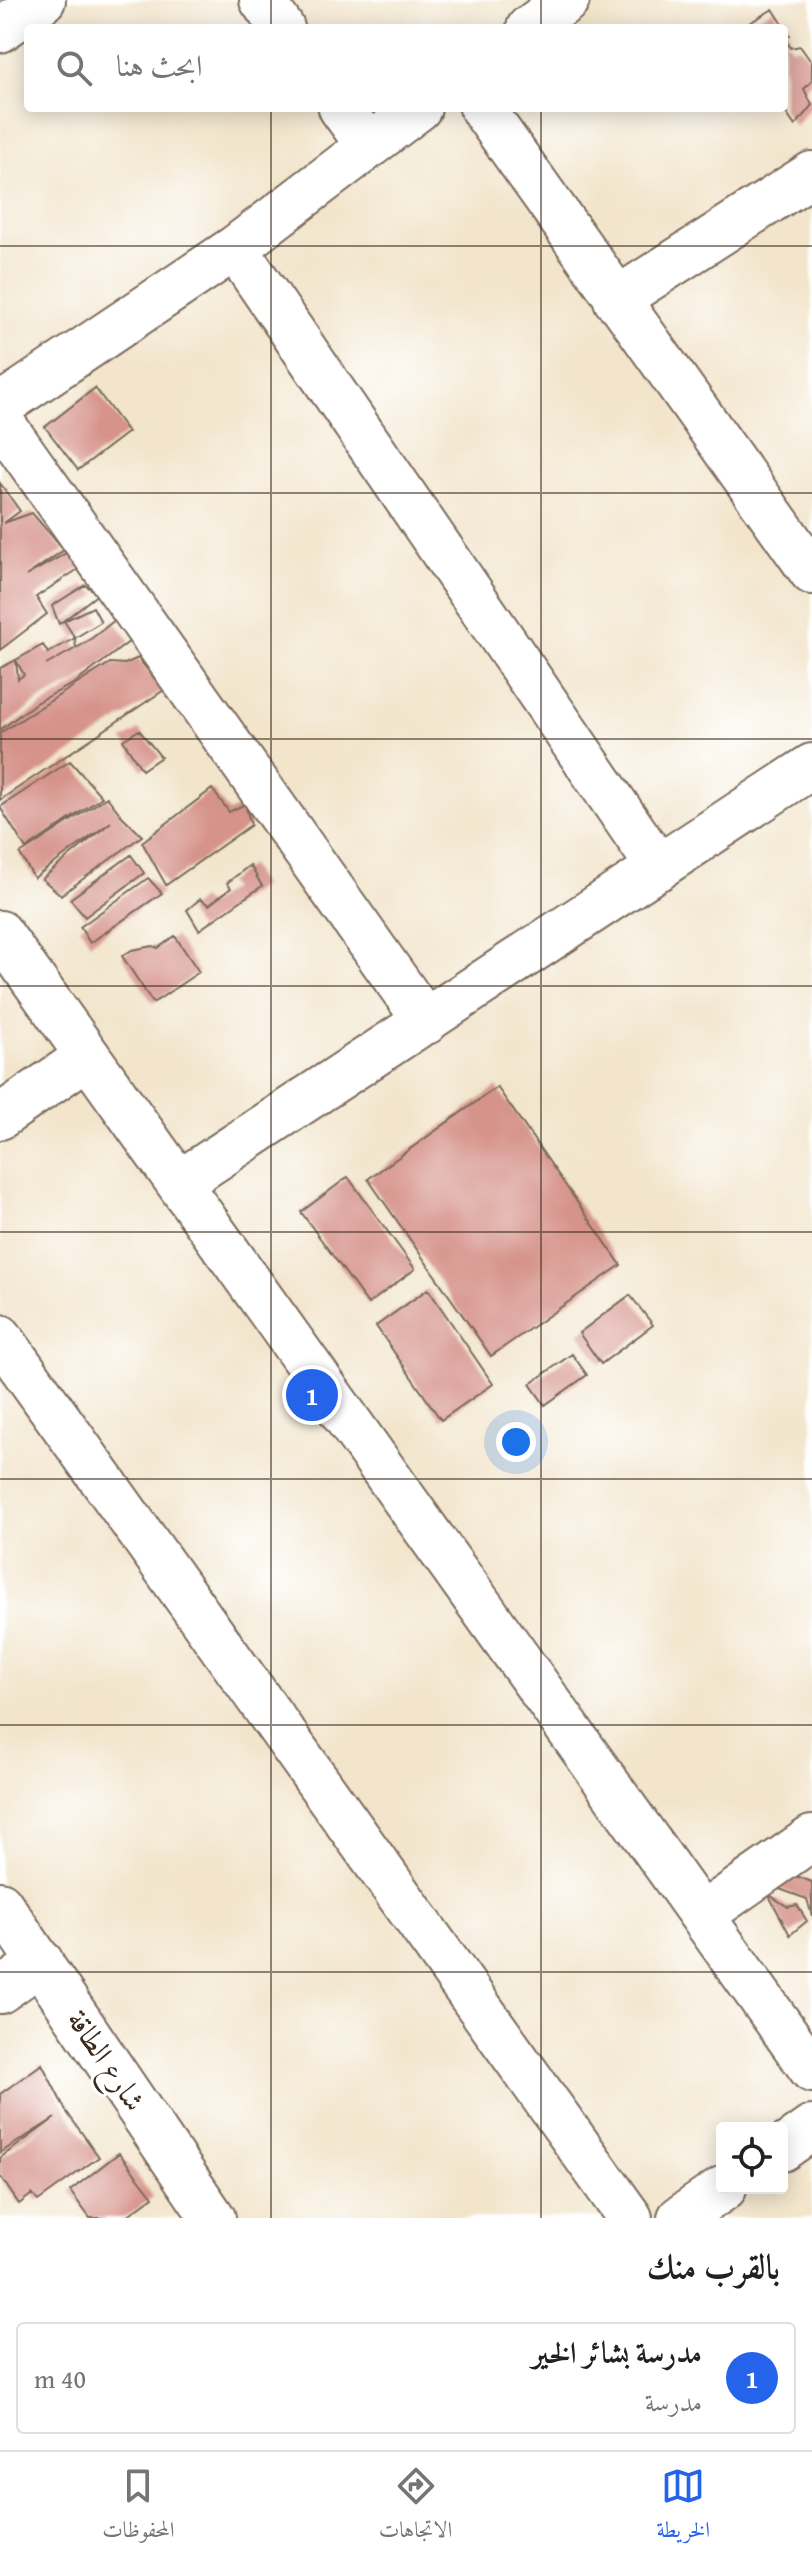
<!DOCTYPE html>
<html lang="ar">
<meta charset="utf-8">
<style>
:root{--surface:#fff;--page:#f6f6f6;--text:#202124;--muted:#757577;--line:#e0e0e0;--accent:#2563eb}
body{margin:0;font-family:"Gentium Book Plus",Amiri,serif;background:var(--page);color:var(--text);direction:rtl}
.controls{position:absolute;right:24px;bottom:24px;display:grid;overflow:hidden;border-radius:8px;box-shadow:0 4px 20px #0003}
.controls button{width:72px;height:72px;display:grid;place-items:center;padding:0;border:0;border-bottom:2px solid var(--line);background:var(--surface);color:var(--text);font:40px sans-serif}
.you{position:absolute;left:516px;top:1442px;width:28px;height:28px;margin:-20px;border:6px solid #fff;border-radius:50%;background:#1a73e8;box-shadow:0 0 0 12px #1a73e833}
.badge{display:grid;place-items:center;width:52px;height:52px;border-radius:50%;background:var(--accent);color:#fff;font-size:26px;font-weight:700}
.pin{position:absolute;translate:-50% -50%;border:4px solid #fff;box-shadow:0 2px 8px #0006}
.list{margin:0;padding:0;list-style:none}
h2{display:flex;justify-content:space-between;align-items:center;height:104px;margin:0;padding:0 32px;font-size:34px}
h2 small{font-size:26px;font-weight:400;color:var(--muted)}
.list li{display:grid;grid-template-columns:52px 1fr auto;gap:24px;align-items:center;box-sizing:border-box;height:112px;margin:0 16px 16px;padding:0 16px;border:2px solid var(--line);border-radius:8px}
.list b{display:block;font-size:30px;white-space:nowrap}
.list p{margin:0;font-size:26px;white-space:nowrap;color:var(--muted)}
.list em{font-size:26px;font-style:normal;color:var(--muted)}
.icon{flex:none;width:44px;height:44px;fill:none;stroke:currentColor;stroke-width:2;stroke-linecap:round;stroke-linejoin:round}
.map{position:relative;flex:none;width:812px;height:2218px;overflow:hidden;direction:ltr}
.search{position:absolute;background:var(--surface);box-shadow:0 4px 20px #0003;left:24px;right:24px;top:24px;height:88px;display:flex;align-items:center;gap:20px;box-sizing:border-box;padding:0 28px;border-radius:8px;color:var(--muted);font-size:30px}
.sheet{height:232px;background:var(--surface)}
nav{display:flex;justify-content:space-around;align-items:center;box-sizing:border-box;height:112px;border-top:2px solid var(--line);background:var(--surface);font-size:22px;color:var(--muted)}
nav a{display:grid;justify-items:center;gap:4px}
nav .on{color:var(--accent)}
.map>svg:first-child{display:block}
</style>
<div class="map">
<svg width="812" height="2218" viewBox="0 0 812 2218">
<rect width="100%" height="100%" fill="#fff"/>
<filter id="ink" filterUnits="userSpaceOnUse"><feTurbulence type="fractalNoise" baseFrequency=".0125" numOctaves="2"/><feDisplacementMap in="SourceGraphic" scale="16" xChannelSelector="R" yChannelSelector="G"/><feConvolveMatrix kernelMatrix="1 2 1 2 8 2 1 2 1" color-interpolation-filters="sRGB"/></filter>
<filter id="wash" filterUnits="userSpaceOnUse"><feTurbulence type="fractalNoise" baseFrequency=".006" numOctaves="4" result="noise"/><feDisplacementMap in="SourceGraphic" scale="32" xChannelSelector="R" yChannelSelector="G"/><feGaussianBlur stdDeviation="1.8" result="paint"/><feColorMatrix in="noise" values="0 0 0 0 0 0 0 0 0 0 0 0 0 0 0 0 0 1.4 0 .05"/><feComposite in="paint" operator="in"/></filter>
<g filter="url(#wash)">
<rect width="100%" height="100%" fill="#f2e5cc"/>
<g id="blocks">
<path fill="#d6938a" d="M773 9 790 35 785 40 791 48 800 46 812 63V81L804 89 812 105 795 126 784 110V28H741Z
M95 388 128 432 78 470 45 427Z
M0 483 20 511 4 523 32 513 64 550 26 576 77 547 86 564 36 597 47 614 0 650Z
M85 585 98 594 59 624 52 606Z
M93 607 101 622 75 638 76 648 46 665 87 642 115 620 130 641 75 683 37 702 0 730V668L16 660 18 679 24 675 16 660 43 645 48 653 75 638 64 621Z
M138 658 164 690 0 800V733L110 663 125 664Z
M139 730 161 757 142 770 123 740Z
M70 761 102 797 26 849 0 807Z
M212 789 229 812 245 804 251 825 166 885 142 842Z
M107 797 121 815 142 836 61 895 42 879 111 822 34 878 20 854Z
M131 855 144 873 85 917 70 899Z
M250 865 262 886 199 930 187 910 200 899 209 905 231 888 227 883Z
M148 878 162 893 90 943 80 927Z
M175 936 199 972 153 1003 122 956 132 950 153 946 158 948Z
M497 1087 621 1265 491 1356 368 1179Z
M348 1177 415 1269 368 1304 301 1212Z
M428 1289 493 1384 441 1420 376 1326Z
M630 1295 653 1325 601 1364 579 1333Z
M572 1354 587 1375 545 1405 530 1384Z
M796 1876 812 1882V1916L807 1899 774 1887 783 1878Z
M768 1894 788 1907 797 1905 807 1921 790 1935Z
M42 2064 66 2111 99 2157 38 2201 32 2194 19 2204 0 2176V2158L55 2118 0 2153V2094Z
M119 2153 153 2197 124 2218H90L70 2191Z"/>
</g>
</g>
<g filter="url(#ink)">
<use href="#blocks" fill-opacity="0" stroke="#7b6b5b" stroke-width="2"/>
<g fill="none" stroke-linecap="round" stroke-linejoin="round">
<g stroke="#7b6b5b" stroke-width="48">
<path id="minor" d="M262 0 282 28
M529 28 567 0
M0 30 43 0
M341 108 368 145
M482 108 812 572
M235 248 659 868
M616 300 812 174
M0 406 235 248 419 108
M0 420 426 1022
M0 933 812 2070
M0 1117 88 1056
M179 1183 812 766
M0 1337 630 2218
M0 1904 213 2218
M702 1915 812 1838
M0 1991 41 1962
M782 2149 812 2128
M680 2218 724 2188"/>
</g>
<use href="#minor" stroke="#fff" stroke-width="44"/>
</g>
</g>
<path fill="none" stroke="#3b2a1e" stroke-width="2" stroke-opacity="0.55" d="M271 0V28M541 0V28M271 108V2218M541 108V2218M0 246H812M0 493H812M0 739H812M0 986H812M0 1232H812M0 1479H812M0 1725H812M0 1972H812"/>
<g text-anchor="middle" dominant-baseline="central" stroke-width="6" stroke-linejoin="round" paint-order="stroke">
<g font-size="30" fill="#3b2a1e" stroke="#fff">
<text transform="translate(107 2060) rotate(56)">شارع الطاقة</text>
</g>
</g>
</svg>
<div class="controls">
<button><svg class="icon" aria-label="locate" viewBox="0 0 24 24"><circle cx="12" cy="12" r="6"/><path d="M12 2v4M12 18v4M2 12h4M18 12h4"/></svg></button>
</div>
<div class="you"></div>
<div class="pin badge" style="left:312px;top:1395px">1</div>
<div class="search"><svg class="icon" aria-label="search" viewBox="0 0 24 24"><circle cx="10" cy="10" r="6"/><path d="M15 15l6 6"/></svg>ابحث هنا</div>
</div>
<section class="sheet">
<h2>بالقرب منك<small></small></h2>
<ul class="list">
<li><span class="badge">1</span><div><b>مدرسة بشائر الخير</b><p>مدرسة</p></div><em>40 m</em></li>
</ul>
</section>
<nav>
<a class="on"><svg class="icon" aria-label="map" viewBox="0 0 24 24"><path d="M3 6l6-2 6 2 6-2v14l-6 2-6-2-6 2zM9 4v14M15 6v14"/></svg>الخريطة</a>
<a><svg class="icon" aria-label="directions" viewBox="0 0 24 24"><path d="M12 3l9 9-9 9-9-9zM9 14v-3h6M13 9l2 2-2 2"/></svg>الاتجاهات</a>
<a><svg class="icon" aria-label="saved" viewBox="0 0 24 24"><path d="M7 4h10v16l-5-4-5 4z"/></svg>المحفوظات</a>
</nav>
